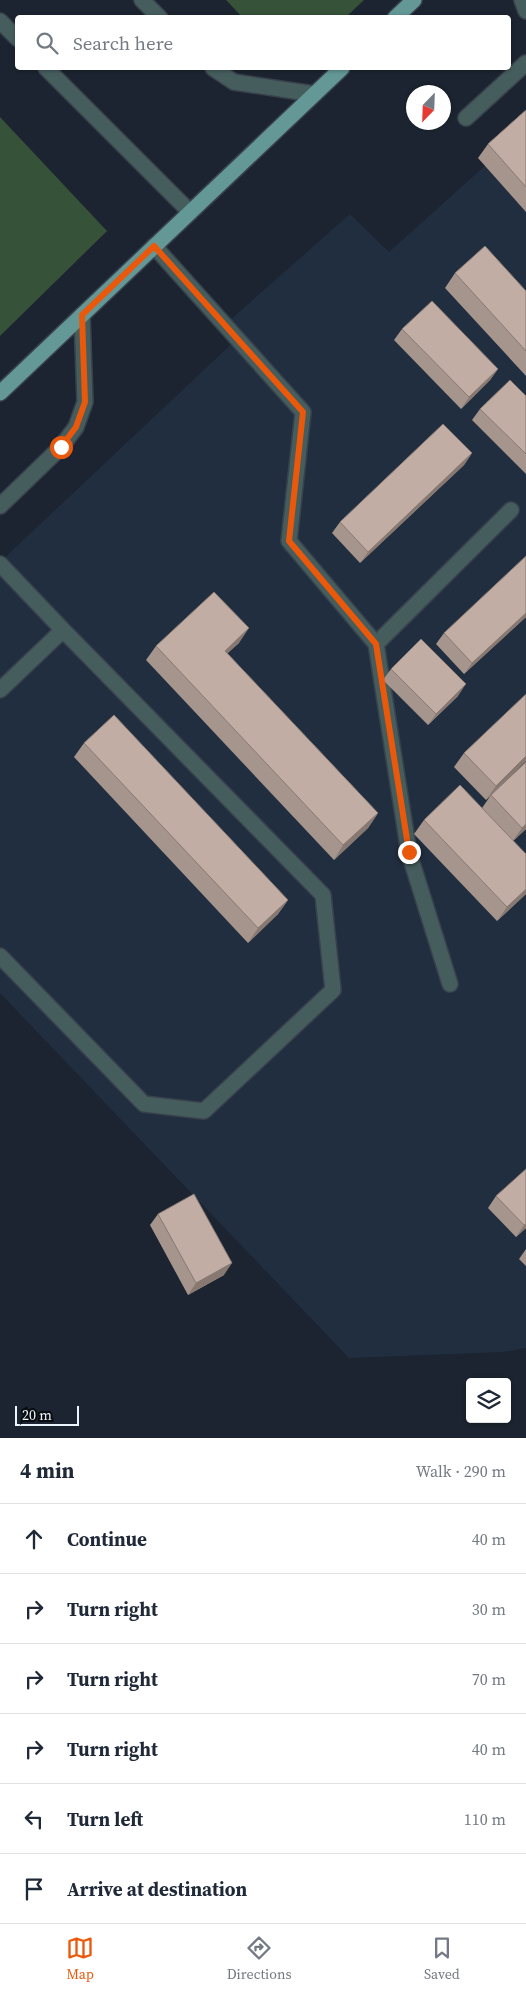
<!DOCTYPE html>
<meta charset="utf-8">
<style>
:root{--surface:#fff;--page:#f6f6f7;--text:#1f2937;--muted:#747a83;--line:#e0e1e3;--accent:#ea580c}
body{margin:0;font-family:"Source Serif 4",serif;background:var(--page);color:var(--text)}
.controls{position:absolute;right:15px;bottom:15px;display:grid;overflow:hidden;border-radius:5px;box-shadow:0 1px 4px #0004}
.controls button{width:45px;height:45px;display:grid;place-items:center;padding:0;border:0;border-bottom:1px solid var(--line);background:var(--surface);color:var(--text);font:25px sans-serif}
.compass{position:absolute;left:406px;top:85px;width:45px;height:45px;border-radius:50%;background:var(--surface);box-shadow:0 1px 4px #0004;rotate:203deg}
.scale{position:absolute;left:15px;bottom:12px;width:64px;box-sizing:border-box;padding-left:5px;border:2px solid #eef4fd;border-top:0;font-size:14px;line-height:18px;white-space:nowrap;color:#eef4fd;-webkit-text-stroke:4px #090d12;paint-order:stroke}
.stop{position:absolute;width:15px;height:15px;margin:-11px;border:4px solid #ea580c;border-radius:50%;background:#fff}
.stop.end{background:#ea580c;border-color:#fff;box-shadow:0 1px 5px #0008}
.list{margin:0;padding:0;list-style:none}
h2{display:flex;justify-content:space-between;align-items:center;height:65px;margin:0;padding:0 20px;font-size:21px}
h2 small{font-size:16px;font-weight:400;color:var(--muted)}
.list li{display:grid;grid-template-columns:32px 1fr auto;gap:15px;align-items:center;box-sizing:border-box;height:70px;padding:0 20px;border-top:1px solid var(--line)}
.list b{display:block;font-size:19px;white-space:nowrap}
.list em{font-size:16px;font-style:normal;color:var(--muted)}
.icon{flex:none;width:28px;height:28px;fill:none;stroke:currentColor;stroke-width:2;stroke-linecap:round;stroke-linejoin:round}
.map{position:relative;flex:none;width:526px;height:1438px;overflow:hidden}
.search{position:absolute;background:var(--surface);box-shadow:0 1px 4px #0004;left:15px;right:15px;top:15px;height:55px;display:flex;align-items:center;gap:12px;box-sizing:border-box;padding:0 18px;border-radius:5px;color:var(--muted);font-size:19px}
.sheet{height:485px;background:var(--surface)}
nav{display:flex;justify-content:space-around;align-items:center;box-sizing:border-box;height:70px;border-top:1px solid var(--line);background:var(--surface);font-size:14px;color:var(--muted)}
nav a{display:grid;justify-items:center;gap:2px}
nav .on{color:var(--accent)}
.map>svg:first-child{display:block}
</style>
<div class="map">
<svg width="526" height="1438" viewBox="0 0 526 1438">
<rect width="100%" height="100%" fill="#1b2430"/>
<path fill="#212e3f" d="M526 129V1348L503 1352 349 1358 0 993V562L242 334 230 320 350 214 389 252Z"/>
<path fill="#365238" d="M226 0H364L346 17 243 18Z
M0 117 107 231 0 336Z"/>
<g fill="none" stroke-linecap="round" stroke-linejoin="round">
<g stroke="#39414d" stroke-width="18">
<path id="minor" d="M142 0 160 18
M522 0 526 11
M0 21 18 39
M46 68 190 212
M213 68 234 82 314 94
M466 118 526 63
M154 246 303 412 289 541 376 644 409 853 450 984
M0 506 61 447 76 427 85 402 82 315
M0 564 63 630 323 895 333 990 204 1111 144 1104 0 956
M376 644 511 510
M0 690 63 630"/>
</g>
<g stroke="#39414d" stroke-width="18">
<path id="major" d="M395 18 414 0
M0 393 342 68"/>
</g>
<use href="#minor" stroke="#455e5d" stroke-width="15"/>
<use href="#major" stroke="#639897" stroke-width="15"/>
</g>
<path fill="#a6958c" d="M526 110V212L478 158 488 144Z
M455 273 526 291V376L445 288Z
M402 329 498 369 490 380 461 409 394 340Z
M526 396V474L472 420 480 409Z
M472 453 464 465 360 563 332 533 340 522Z
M526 617 464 674 436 644 444 633Z
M239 643 227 653 378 813 368 828 334 860 146 660 156 646Z
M391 669 458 696 428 725 383 680Z
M84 743 288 900 278 914 248 943 74 757Z
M464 753 526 761 486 800 454 767Z
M526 762V829L513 841 526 894 497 921 414 834 424 820 482 808 491 795Z
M526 1169V1228L516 1237 488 1208 496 1196Z
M158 1214 224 1275 188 1295 150 1225Z
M526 1249V1266L519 1259Z"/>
<path fill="#877972" d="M498 369 490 380 461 409 469 397Z
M472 453 464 465 360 563 368 552Z
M526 613V617L464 674 472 663Z
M249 628 239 643 215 665 225 651Z
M466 684 458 696 428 725 436 714Z
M526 756V761L486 800 496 786Z
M378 813 368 828 334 860 343 845Z
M526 824V829L512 842 522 828Z
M526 889V894L497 921 507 907Z
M288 900 278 914 248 943 258 928Z
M526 1224V1228L516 1237 524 1225Z
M232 1263 224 1275 188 1295 196 1283Z"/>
<path fill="#c1ada3" stroke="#877972" d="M526 110V187L488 144Z
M485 246 526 291V351L455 273Z
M432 301 498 369 469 397 402 329Z
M510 380 526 396V454L480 409Z
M443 424 472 453 368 552 340 522Z
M526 556V613L472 663 444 633Z
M214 592 249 628 225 651 378 813 343 845 156 646Z
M421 639 466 684 436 714 391 669Z
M526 694V756L496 786 464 753Z
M114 715 288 900 258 928 84 743Z
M526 762V824L522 828 491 795Z
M460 785 526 854V889L507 907 424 820Z
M526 1169V1224L524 1225 496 1196Z
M194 1194 232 1263 196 1283 158 1214Z"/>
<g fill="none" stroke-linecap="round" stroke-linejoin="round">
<path stroke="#ea580c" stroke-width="6" d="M61 447 76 427 85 402 82 315 154 246 303 412 289 541 376 644 409 852"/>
</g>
</svg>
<div class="controls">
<button><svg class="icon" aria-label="layers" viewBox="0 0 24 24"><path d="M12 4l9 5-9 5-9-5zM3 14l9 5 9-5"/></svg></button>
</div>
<svg class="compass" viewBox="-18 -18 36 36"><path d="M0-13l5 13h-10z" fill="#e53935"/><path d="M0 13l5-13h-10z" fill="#747a83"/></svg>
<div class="scale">20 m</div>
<div class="stop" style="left:61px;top:447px"></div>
<div class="stop end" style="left:409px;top:852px"></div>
<div class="search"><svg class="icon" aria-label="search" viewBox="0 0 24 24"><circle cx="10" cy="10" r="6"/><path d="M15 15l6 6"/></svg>Search here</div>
</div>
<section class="sheet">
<h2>4 min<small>Walk · 290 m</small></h2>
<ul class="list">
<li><svg class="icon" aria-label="ahead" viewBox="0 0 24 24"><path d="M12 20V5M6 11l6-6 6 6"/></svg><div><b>Continue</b></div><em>40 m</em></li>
<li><svg class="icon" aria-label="right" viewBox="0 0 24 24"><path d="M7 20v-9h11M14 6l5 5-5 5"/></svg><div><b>Turn right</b></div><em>30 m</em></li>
<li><svg class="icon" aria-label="right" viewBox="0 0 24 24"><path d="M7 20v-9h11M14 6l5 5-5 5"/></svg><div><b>Turn right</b></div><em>70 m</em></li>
<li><svg class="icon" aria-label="right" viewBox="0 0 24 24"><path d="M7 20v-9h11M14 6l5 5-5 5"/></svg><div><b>Turn right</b></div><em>40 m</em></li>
<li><svg class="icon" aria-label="left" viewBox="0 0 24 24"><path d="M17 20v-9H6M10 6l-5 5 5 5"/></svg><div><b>Turn left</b></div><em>110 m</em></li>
<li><svg class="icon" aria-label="arrive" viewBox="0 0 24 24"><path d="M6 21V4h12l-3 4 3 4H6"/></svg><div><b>Arrive at destination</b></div></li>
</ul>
</section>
<nav>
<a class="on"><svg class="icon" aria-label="map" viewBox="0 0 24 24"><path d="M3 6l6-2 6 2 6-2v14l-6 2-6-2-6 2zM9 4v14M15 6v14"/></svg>Map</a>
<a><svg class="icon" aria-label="directions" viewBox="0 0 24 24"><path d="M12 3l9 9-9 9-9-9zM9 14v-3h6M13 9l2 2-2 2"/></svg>Directions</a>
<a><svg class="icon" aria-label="saved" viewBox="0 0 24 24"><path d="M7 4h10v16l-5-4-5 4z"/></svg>Saved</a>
</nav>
